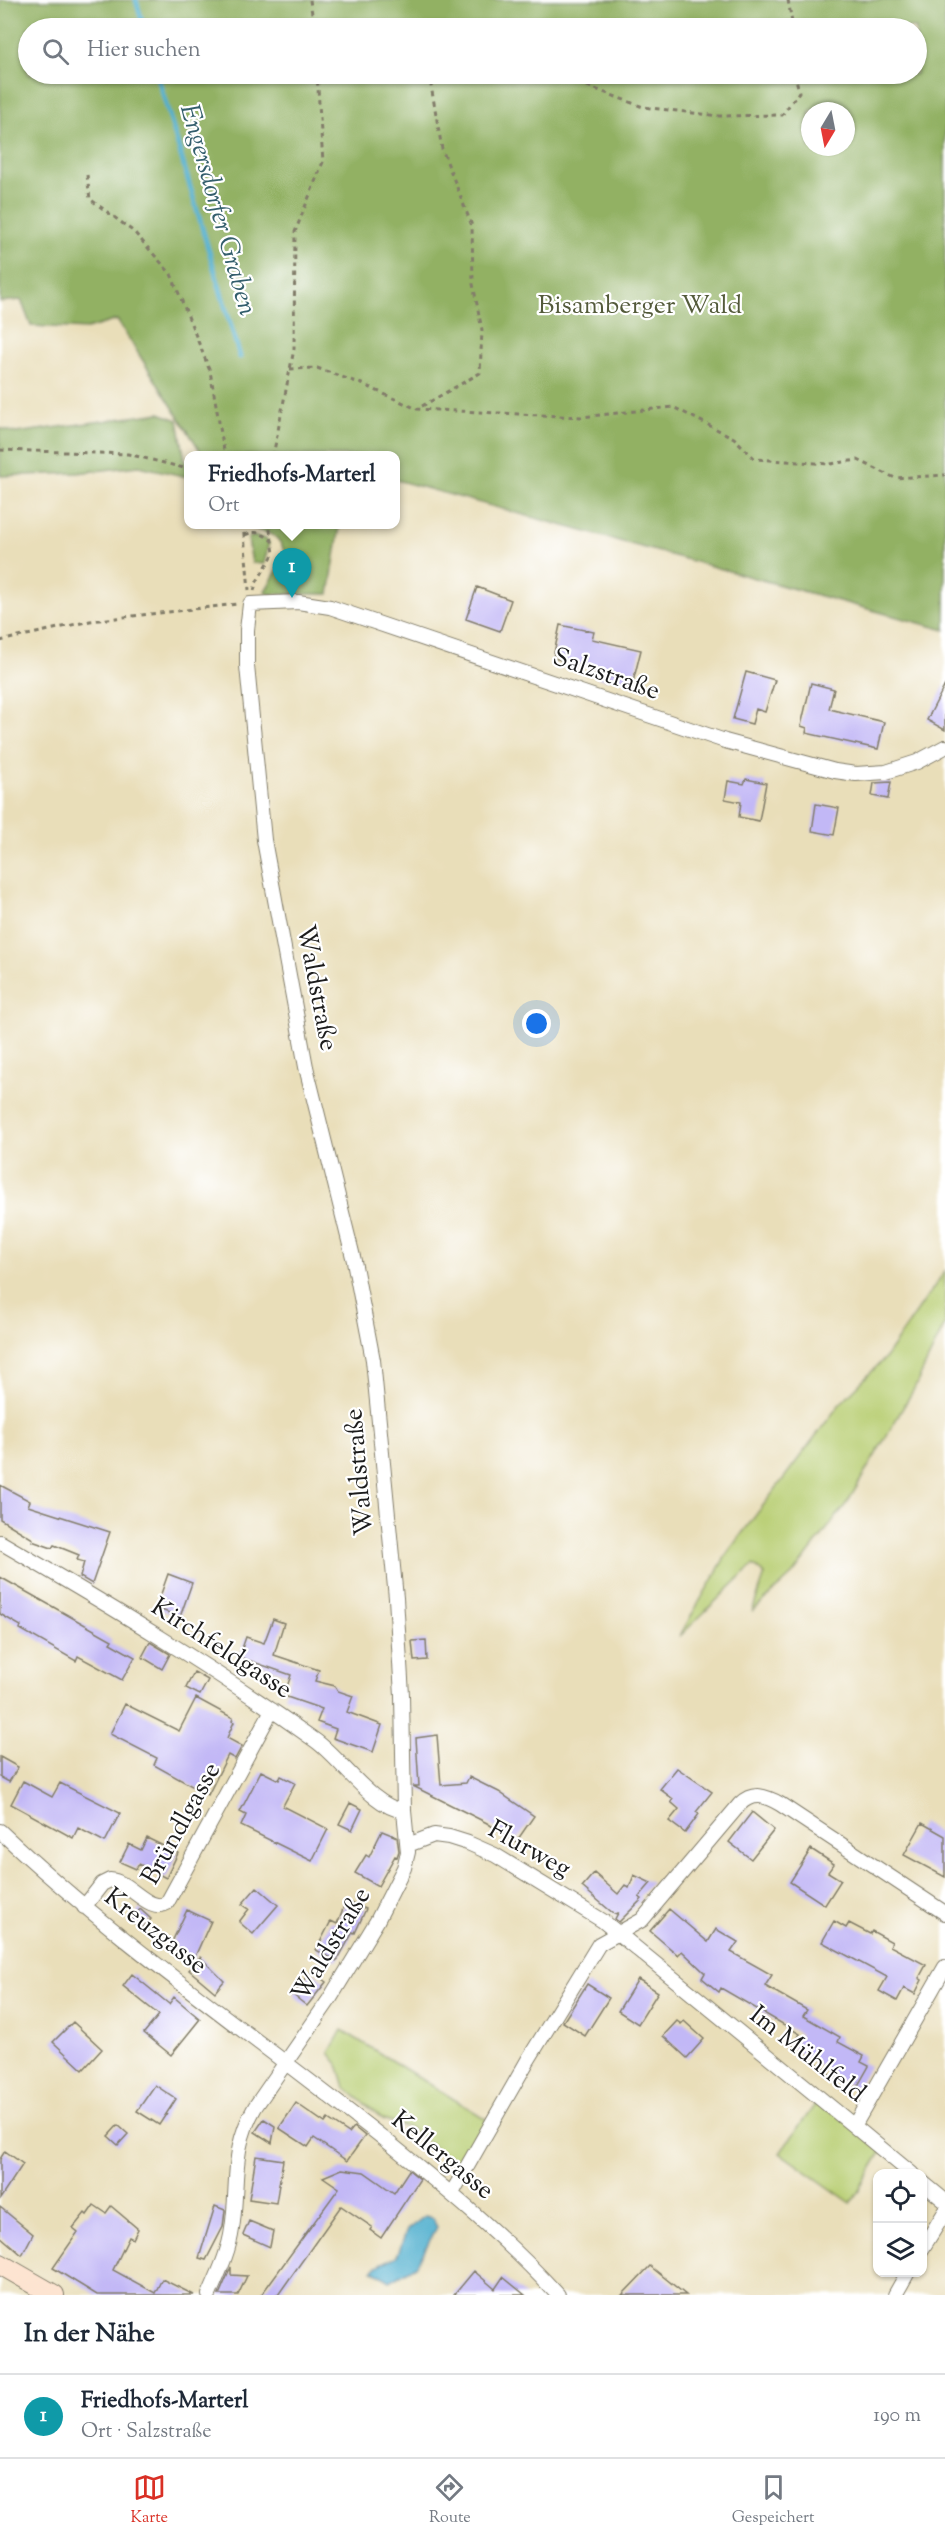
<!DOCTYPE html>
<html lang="de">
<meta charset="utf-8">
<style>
:root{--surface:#fff;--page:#f6f6f7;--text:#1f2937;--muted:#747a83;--line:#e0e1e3;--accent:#d93025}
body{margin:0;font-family:"Sorts Mill Goudy",serif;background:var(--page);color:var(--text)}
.controls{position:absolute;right:18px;bottom:18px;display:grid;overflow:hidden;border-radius:12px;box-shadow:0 2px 4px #0004}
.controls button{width:54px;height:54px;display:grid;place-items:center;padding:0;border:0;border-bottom:2px solid var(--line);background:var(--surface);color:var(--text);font:30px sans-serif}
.compass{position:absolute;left:801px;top:102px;width:54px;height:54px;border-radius:50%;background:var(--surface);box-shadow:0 2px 4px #0004;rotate:190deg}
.you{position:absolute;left:537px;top:1024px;width:21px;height:21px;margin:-15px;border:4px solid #fff;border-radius:50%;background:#1a73e8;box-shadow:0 0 0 9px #1a73e833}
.badge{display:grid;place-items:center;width:39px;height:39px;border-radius:50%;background:var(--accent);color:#fff;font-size:20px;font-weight:700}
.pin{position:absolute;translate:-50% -50px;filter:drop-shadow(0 2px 3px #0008)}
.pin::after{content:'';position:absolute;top:32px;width:21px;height:18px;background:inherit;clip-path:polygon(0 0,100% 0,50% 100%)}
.popup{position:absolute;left:184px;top:451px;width:216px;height:78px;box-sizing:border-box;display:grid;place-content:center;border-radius:12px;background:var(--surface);filter:drop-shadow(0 2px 4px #0005);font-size:20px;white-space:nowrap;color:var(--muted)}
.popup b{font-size:22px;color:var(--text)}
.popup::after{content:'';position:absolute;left:50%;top:100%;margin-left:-12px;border:12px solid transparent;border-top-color:var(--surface)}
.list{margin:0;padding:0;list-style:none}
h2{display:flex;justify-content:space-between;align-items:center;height:78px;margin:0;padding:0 24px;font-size:26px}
h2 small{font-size:20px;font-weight:400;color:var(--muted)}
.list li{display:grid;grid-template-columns:39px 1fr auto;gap:18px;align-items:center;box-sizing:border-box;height:84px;padding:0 24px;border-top:2px solid var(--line)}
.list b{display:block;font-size:22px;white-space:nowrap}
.list p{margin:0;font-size:20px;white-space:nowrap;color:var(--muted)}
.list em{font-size:20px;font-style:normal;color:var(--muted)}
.icon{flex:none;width:33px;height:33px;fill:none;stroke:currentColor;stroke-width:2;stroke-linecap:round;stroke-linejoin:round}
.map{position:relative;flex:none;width:945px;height:2295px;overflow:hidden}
.search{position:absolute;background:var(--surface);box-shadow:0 2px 4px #0004;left:18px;right:18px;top:18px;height:66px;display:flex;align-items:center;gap:15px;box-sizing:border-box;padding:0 21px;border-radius:33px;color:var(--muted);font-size:22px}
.sheet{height:162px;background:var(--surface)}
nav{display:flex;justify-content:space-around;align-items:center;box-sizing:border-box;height:84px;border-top:2px solid var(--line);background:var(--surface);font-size:16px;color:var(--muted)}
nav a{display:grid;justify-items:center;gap:3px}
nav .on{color:var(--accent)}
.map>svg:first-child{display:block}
</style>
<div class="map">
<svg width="945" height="2295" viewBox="0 0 945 2295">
<rect width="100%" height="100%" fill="#fff"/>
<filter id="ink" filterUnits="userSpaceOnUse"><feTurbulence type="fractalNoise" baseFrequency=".0167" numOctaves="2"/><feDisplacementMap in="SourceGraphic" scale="12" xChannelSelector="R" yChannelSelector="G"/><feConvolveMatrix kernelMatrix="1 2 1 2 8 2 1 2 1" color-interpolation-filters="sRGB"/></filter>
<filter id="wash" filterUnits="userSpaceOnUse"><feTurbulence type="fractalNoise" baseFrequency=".008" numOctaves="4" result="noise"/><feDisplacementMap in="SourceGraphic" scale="24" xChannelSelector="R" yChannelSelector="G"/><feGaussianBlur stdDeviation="1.35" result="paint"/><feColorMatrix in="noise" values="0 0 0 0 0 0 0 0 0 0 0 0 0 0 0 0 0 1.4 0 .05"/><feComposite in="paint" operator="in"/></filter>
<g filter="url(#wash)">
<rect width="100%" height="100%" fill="#e9deb9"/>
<path fill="#b8ce72" stroke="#6a7547" stroke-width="1.5" d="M945 1271V1324L914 1389 849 1500 793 1574 752 1612 765 1574 753 1565 679 1637 728 1552 839 1405 885 1358Z
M342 2030 491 2122 463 2172 412 2129 383 2119 345 2087 338 2064 329 2053Z
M819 2099 883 2149 851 2203 780 2153Z"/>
<path fill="#92b164" stroke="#576640" stroke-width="1.5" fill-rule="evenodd" d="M0 0H945V630L396 480 395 456 203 455 117 320 87 329 31 326 21 300 0 302V74L2 71 0 67ZM916 28V74H28V28ZM810 111H846V147H810Z
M160 413 178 420 188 477 139 466 77 473 0 476V428L16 433Z
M247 525H340L329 594H267L265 591 286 556C277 527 267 537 247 525Z
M252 536 266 539 269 543 264 564 252 563 248 539Z"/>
<path fill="#4fafce" stroke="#366675" stroke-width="1.5" d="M425 2216 432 2218 437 2227 416 2266 390 2281 373 2270 375 2267 397 2256 407 2230Z"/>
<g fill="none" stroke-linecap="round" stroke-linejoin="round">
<path stroke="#4fafce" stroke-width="5" d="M136 0 144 28
M157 74 240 357"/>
</g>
<g id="blocks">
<path fill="#c2b8f6" d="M477 587 511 600 500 631 466 619Z
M560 625 594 632 592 639 641 650 633 682 609 676 608 680 595 677 597 669 553 658Z
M746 672 775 680 765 712 756 709 752 724 733 719Z
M811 683 834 689 829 709 884 722 878 749 806 733 807 728 801 726Z
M945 685V730L927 720Z
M746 779 766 783 759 821 739 817 741 802 725 799 728 781 744 784Z
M891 782 888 799 872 796 874 783Z
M816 804 839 808 834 835 812 831Z
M0 1485 30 1501 28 1506 110 1532 92 1584 80 1577 84 1562 77 1560 79 1555 54 1545 52 1548 32 1541 33 1539 0 1519Z
M168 1574 192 1583 180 1617 156 1608Z
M0 1577 112 1640 110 1643 135 1657 122 1680 78 1656 76 1661 20 1629 21 1626 0 1614Z
M273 1619 284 1623 274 1655 319 1670 315 1681 335 1686 338 1691 353 1696 347 1712 382 1725 373 1752 333 1738 336 1729 317 1722 322 1709 284 1696 291 1675 239 1657 246 1637 264 1643Z
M426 1640 427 1660 414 1661 412 1641Z
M150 1642 170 1654 162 1669 142 1657Z
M194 1672 208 1680 200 1695 186 1688Z
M196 1698 233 1718 232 1721 234 1722 227 1738 242 1746 235 1759 228 1755 208 1795 154 1765 157 1758 110 1734 125 1704 179 1731Z
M437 1735 441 1785 466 1783 469 1777 499 1792 534 1816 516 1842 487 1823 413 1786H419L416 1738Z
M0 1757 18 1767 9 1782 0 1777Z
M677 1768 712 1792 696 1812 699 1814 685 1833 669 1821 679 1809 671 1802 673 1799 660 1789Z
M261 1771 279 1780 281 1776 295 1783 283 1806 328 1829 312 1861 241 1826 246 1815 240 1812Z
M23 1781 52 1797 60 1783 120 1813 105 1842 78 1828 73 1838 11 1804Z
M350 1803 362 1809 352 1830 339 1824Z
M752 1812 774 1830 751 1859 729 1842Z
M922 1823 945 1836V1877L904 1855Z
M382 1831 397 1837 399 1851 397 1857 395 1856 378 1886 355 1873 366 1855 369 1857Z
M147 1838 178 1853 166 1878 139 1864 136 1869 120 1862 129 1844 141 1850Z
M811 1849 834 1864 828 1872 841 1880 825 1905 790 1882Z
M594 1873 618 1894 625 1885 629 1888 634 1875 651 1883 639 1897 642 1899 619 1922 615 1919 618 1913 614 1914 582 1887Z
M257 1887 278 1905 253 1934 239 1922 249 1909 242 1904Z
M346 1901 366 1909 355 1933 353 1932 337 1961 316 1950 331 1921 337 1924Z
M140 1909 151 1919 142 1929 131 1921Z
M669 1909 708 1942 716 1929 738 1942 731 1952 772 1975 765 1986 807 2010 803 2016 840 2037 838 2042 864 2056 861 2062 869 2066 856 2089 827 2073 829 2071 792 2048 800 2034 721 1988 719 1992 702 1978 705 1973 682 1951 678 1955 650 1931Z
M187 1910 211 1921 192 1963 170 1946Z
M834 1921 846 1928 849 1923 870 1934 872 1931 892 1942 890 1946 926 1965 919 1978 922 1980 915 1994 904 1988 897 2001 879 1991 887 1977 822 1942Z
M200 1957 224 1981 215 1992 189 1970Z
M312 1971 326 1982 307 2006 293 1995Z
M132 1974 169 2004 174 1997 200 2019 171 2055 144 2033 159 2015 123 1986Z
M638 1979 658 1992 638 2024 618 2011Z
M587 1984 609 1998 585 2036 563 2022Z
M677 2021 681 2024 684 2021 704 2039 687 2058 663 2036Z
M73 2022 102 2049 83 2070 53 2042Z
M155 2085 176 2099 159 2125 137 2111Z
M296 2103 325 2123 328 2119 349 2133 354 2127 365 2136 347 2161 314 2138 308 2147 279 2128Z
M264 2119 275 2126 272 2143 255 2132Z
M118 2125 128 2134 118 2145 108 2136Z
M5 2151 23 2164 0 2199V2159Z
M256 2156 283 2160 276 2203 249 2199Z
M342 2169 364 2172 394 2193 409 2170 420 2179 381 2238 370 2230 372 2227 341 2206 278 2295H261L339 2188 323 2177Z
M94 2205 106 2213 111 2206 138 2229 133 2239 129 2237 113 2270 155 2293 162 2279 194 2295H97L53 2268 78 2232 73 2228 85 2213 87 2215Z
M215 2206 225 2210 223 2227 206 2260 199 2258Z
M0 2207 33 2234 22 2255 0 2236Z
M249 2221 273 2231 270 2247 243 2235Z
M650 2266 686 2295H622Z
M231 2267V2275L247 2276 238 2295H219Z
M474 2271 495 2289 503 2277 525 2295H454Z"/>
</g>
</g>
<g filter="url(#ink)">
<use href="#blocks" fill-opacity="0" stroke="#827d6a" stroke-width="1.5"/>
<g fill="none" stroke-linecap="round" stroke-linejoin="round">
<g stroke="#827d6a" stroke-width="16">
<path id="minor" d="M0 1542C109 1605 214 1668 316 1741 342 1760 372 1807 404 1811
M0 1831C122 1947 262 2041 393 2146 451 2193 508 2240 558 2295
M408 1845 434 1835 449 1837 468 1843 495 1855 603 1921 854 2126 945 1967
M84 1907 102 1884 110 1880C130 1881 149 1914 167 1903L272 1710
M854 2126 912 2174
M922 2182 945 2201
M452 2193 528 2060 599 1944 642 1920 740 1804C753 1791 766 1796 780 1804L945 1913
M922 2249 945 2212
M209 2295C218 2274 229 2252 232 2229 239 2184 230 2150 255 2107L329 2000 377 1921 404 1868 408 1852 404 1811 402 1695 396 1598 373 1360 354 1261 306 1067 264 840 247 666V630L250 604 298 602 330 607 725 741 835 771 856 774 886 772 917 762 945 747
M895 2295 908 2272"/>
</g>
<g stroke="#827d6a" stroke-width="22">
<path id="secondary" d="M0 2264 54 2295"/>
</g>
<path stroke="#827d6a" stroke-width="3" stroke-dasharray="4.5 4.5" stroke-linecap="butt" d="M310 0 314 28
M788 0 793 28
M429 74 442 149 472 226 473 284 482 330 480 373 417 409 581 417 673 407 734 438 755 459 830 464 858 460 895 478 945 475
M498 74 507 76 579 83 643 107 719 116 782 115 799 92 795 74
M87 175 90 199 134 232 171 274 210 371 225 456
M290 369 317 368 362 384 417 409
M0 450 128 454 188 469
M273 456 294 349 295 232 323 162 317 74
M243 524 249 590
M245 535C256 530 262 533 271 540
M254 591 256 583 274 553 269 524
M0 641 90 621 237 604"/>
<use href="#minor" stroke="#fff" stroke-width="14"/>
<use href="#secondary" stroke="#fde4d1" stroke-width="20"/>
</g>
</g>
<g text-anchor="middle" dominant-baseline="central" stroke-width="4.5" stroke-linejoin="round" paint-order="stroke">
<g font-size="26" fill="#535a3a" stroke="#fff">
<text x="640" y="306">Bisamberger Wald</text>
</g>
<g font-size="26" fill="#1c1c1c" stroke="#fff">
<text transform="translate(606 675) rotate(19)">Salzstraße</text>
<text transform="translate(316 988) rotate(79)">Waldstraße</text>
<text transform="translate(360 1472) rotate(-95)">Waldstraße</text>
<text transform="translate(221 1649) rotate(33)">Kirchfeldgasse</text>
<text transform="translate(182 1824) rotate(-61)">Bründlgasse</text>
<text transform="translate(529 1850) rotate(29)">Flurweg</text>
<text transform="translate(155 1932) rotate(38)">Kreuzgasse</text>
<text transform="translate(332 1945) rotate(-59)">Waldstraße</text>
<text transform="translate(807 2055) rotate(38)">Im Mühlfeld</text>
<text transform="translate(442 2156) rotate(39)">Kellergasse</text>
</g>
<g font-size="27" font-style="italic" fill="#335e6c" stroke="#fff">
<text transform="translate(217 210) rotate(74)">Engersdorfer Graben</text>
</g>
</g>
</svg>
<div class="controls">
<button><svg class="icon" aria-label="locate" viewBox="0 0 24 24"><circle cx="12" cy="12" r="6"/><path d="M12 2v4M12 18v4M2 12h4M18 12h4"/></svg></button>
<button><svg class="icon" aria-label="layers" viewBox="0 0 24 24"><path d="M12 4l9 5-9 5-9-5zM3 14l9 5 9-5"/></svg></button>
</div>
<svg class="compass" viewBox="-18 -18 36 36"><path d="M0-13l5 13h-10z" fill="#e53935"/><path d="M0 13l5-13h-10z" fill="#747a83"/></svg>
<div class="you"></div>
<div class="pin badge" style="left:292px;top:598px;background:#0f9aa8">1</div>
<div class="popup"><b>Friedhofs-Marterl</b>Ort</div>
<div class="search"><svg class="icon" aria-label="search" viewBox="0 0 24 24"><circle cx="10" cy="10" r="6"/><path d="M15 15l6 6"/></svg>Hier suchen</div>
</div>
<section class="sheet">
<h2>In der Nähe<small></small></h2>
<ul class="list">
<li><span class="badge" style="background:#0f9aa8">1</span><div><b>Friedhofs-Marterl</b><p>Ort · Salzstraße</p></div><em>190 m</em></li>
</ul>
</section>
<nav>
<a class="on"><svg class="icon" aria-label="map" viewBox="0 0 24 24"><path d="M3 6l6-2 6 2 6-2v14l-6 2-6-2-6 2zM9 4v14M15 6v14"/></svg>Karte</a>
<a><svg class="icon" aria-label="directions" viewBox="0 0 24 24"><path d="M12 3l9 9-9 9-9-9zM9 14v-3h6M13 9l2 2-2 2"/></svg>Route</a>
<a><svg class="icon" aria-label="saved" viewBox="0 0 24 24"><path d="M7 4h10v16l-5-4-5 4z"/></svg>Gespeichert</a>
</nav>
